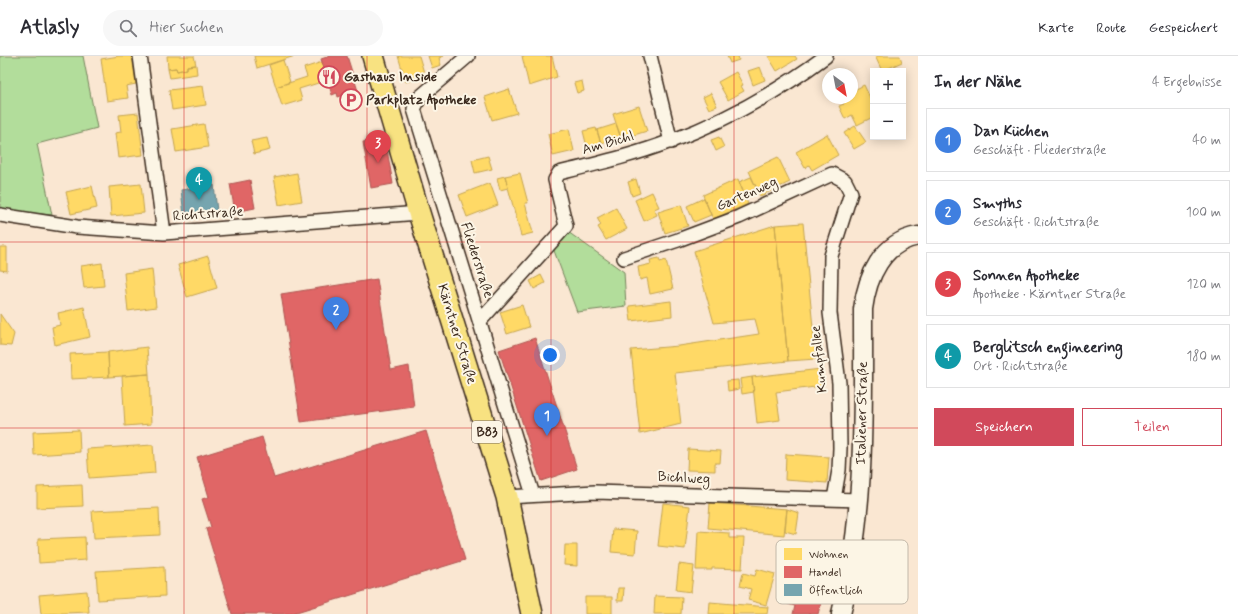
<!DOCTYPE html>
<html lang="de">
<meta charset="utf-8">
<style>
:root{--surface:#fff;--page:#f7f7f7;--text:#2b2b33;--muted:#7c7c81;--line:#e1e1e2;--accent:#d1495b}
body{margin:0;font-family:Mynerve,sans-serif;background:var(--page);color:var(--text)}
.controls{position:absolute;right:12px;top:12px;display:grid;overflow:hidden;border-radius:0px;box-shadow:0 2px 10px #0003}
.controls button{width:36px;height:36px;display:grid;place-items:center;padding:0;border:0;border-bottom:1px solid var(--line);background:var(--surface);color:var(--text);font:20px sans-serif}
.compass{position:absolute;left:822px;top:12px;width:36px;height:36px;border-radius:50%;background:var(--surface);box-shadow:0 2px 10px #0003;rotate:148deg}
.you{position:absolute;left:550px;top:299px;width:14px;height:14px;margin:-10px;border:3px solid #fff;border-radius:50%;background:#1a73e8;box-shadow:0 0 0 6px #1a73e833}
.badge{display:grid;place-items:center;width:26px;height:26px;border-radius:50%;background:var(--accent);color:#fff;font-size:13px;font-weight:700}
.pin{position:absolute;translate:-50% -33px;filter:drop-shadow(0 1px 2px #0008)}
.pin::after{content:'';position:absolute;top:21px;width:14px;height:12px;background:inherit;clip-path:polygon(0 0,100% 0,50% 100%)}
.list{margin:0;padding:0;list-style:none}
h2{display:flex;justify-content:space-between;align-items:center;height:52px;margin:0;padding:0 16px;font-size:17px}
h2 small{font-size:13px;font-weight:400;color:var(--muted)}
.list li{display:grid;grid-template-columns:26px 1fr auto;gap:12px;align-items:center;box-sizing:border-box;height:64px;margin:0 8px 8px;padding:0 8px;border:1px solid var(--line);border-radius:0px}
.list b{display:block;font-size:15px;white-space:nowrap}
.list p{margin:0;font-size:13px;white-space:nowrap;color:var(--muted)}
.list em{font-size:13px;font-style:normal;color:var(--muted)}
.actions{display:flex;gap:8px;padding:12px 16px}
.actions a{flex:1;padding:9px 0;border:1px solid var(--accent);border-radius:0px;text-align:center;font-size:14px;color:var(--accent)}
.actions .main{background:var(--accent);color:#fff}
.icon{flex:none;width:22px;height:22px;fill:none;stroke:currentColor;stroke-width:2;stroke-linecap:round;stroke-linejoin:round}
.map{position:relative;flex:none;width:918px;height:558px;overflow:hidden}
header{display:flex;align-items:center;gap:24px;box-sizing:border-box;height:56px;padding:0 20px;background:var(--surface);border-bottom:1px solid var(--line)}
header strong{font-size:19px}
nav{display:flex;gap:22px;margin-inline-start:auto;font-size:14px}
.search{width:280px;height:36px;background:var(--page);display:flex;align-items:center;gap:10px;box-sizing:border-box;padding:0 14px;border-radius:22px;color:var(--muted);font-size:15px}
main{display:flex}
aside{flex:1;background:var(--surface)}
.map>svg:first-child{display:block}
</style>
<header>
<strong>Atlasly</strong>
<div class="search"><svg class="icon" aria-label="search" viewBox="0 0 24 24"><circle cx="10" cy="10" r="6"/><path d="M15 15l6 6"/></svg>Hier suchen</div>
<nav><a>Karte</a><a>Route</a><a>Gespeichert</a></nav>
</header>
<main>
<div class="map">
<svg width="918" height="558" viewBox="0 0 918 558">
<rect width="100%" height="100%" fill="#fae7d2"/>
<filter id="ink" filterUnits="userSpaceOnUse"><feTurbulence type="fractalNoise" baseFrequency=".025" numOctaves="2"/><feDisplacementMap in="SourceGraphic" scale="8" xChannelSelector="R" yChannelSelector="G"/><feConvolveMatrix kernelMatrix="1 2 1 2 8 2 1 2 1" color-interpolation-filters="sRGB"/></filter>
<g filter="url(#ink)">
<path fill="#b2dd9b" stroke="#76845c" d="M0 0H83L97 72 37 88 52 159 0 154Z
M568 176 624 216 626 250 577 256 553 192Z"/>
<path fill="#ffd966" stroke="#c4a450" d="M119 0H132L136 28 126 30 128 42 107 45 101 3Z
M167 0H194L196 9 187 10V13L177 15 176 12 168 13Z
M254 0H295L257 12Z
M398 0H419L425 20 406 26Z
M428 0H444L439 2 441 9 432 12Z
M522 0H552L557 21 529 30Z
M727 0H738L739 4 730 7Z
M768 0H795L797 3 777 15Z
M875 0H900L902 6 882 15Z
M283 4 290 26 276 31 269 9Z
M322 6 328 24 299 33 302 44 282 50 276 31 307 21 304 12Z
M196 9 197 18 170 22 168 13 176 12 177 15 187 13V10Z
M760 11 765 24 753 29 748 15Z
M736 16 743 29 741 30 744 35 728 44 718 26Z
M582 25 584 35 577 37 574 27Z
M864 29 873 48V61L857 69 852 59 845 63 839 50 844 48 841 42H852V35Z
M203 30 206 49 172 54 169 34Z
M509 33 517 57 492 64 485 41Z
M711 37 717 50 709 53 703 41Z
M639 50 647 75 621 83 613 58Z
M138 57 143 99 118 102 115 77 121 76 119 59Z
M204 68 208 91 176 96 172 73Z
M616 68 621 81 601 87 597 74Z
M855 70 866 86 854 93 844 77Z
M596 72 602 91 588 95 583 75Z
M569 73 574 95 553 100 548 78Z
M827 78 838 99 812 114 809 109 805 112 796 96Z
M719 81 724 91 716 95 711 84Z
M267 82 270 94 254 98 251 85Z
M488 100 492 113 475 117 472 104Z
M778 101 790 126 760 140 749 115Z
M297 117 302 145 279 149 274 121Z
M520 117 528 147H525L533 177 521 180 505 120Z
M505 120 508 132 500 134 497 122Z
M751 121 759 137 746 142 739 126Z
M636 123 640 137 632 140 628 126Z
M738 123 748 148 713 163 703 139Z
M490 127 498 149 467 161 459 139Z
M141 128 144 157 111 160 109 131Z
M92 130 97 152 71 158 66 136Z
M652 136 659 151 654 153 657 159 644 165 635 144Z
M704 142 711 159 694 166 687 150Z
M681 149 688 170 665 177 658 156Z
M616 152 627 173 606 184 598 171 601 169 597 162Z
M803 167 816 303 788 305 775 169Z
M775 169 788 305 675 317 681 368 640 378 631 294 679 290 759 278 755 263 714 267 694 195Z
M0 191H7V215L0 214Z
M208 200 217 232 187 241 178 209Z
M659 202 660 206 666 204 673 233 650 238 647 222 640 224 638 211 651 208 650 204Z
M102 207 104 230 84 232 81 210Z
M152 213 156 251 128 255 124 217Z
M541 219 545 227 534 233 530 225Z
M671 245 672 260 631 265 629 250Z
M522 249 529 271 507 278 500 256Z
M84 251 90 281 55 289 52 271 60 269 58 257Z
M0 258 14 278 11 290 0 289Z
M147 291 149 318 109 321 108 296Z
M108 296 109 321 71 323 70 298Z
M821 313 823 330 776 336 780 364 757 367 752 321Z
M149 318 151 368 125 370 122 320Z
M752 321 754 336 742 338 740 323Z
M738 324 739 333 728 335 727 325Z
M79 374 80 396 34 399 33 376Z
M153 389 155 417 89 422 87 393Z
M688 393 721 395 720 407H715V415L687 414Z
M786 398 829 401 827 427 785 424Z
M82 429 83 450 37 452V431Z
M663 447 690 450 685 493 658 490Z
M710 447 787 453 784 479 708 472Z
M159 452 160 479 94 482 92 455Z
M787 453 799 457 796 478 785 475Z
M613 473 637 475 635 498 611 496Z
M698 475 729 477V482H744L742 513 712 512V514H696Z
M85 481 86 504 39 507 38 483Z
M565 489H577V510L564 509Z
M679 508 694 510 691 536 676 534Z
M164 511 165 540 98 544 96 515Z
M757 513 775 518 766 549 748 544 751 533 740 530 743 517 755 520Z
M618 532H624L623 545H617Z
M87 535 89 556 41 558 39 539Z
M655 540 682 541 681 558H654Z
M585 541H612V558H585Z
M710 546 768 551 767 558H709Z"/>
<path fill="#e06666" stroke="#ae5450" d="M330 0H347L358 35 338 41 337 37 332 39 321 3Z
M385 82 393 128 371 132 363 86Z
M250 124 255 152 235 156 230 128Z
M377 223 391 314 409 310 414 351 301 366 281 238Z
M535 282 577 413 541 425 499 294Z
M426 375 465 504 290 558H232L206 473 211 471 202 443 209 441 197 401 262 381 274 422Z
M792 496 810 501 808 510 829 516 818 558H793L795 550 788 548 792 534 797 535 800 525 785 521Z"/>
<path fill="#76a5af" stroke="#648084" d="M214 129 217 155 184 159 181 134Z"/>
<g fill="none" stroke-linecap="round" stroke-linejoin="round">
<g stroke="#3b2a1e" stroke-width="16">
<path id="street" d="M140 0 164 177
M468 0 420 41 414 53 533 439
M650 0 671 86
M0 159 77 171 164 177 419 157
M624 202 678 184 739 161 832 118 845 125 851 137 831 200 830 257 839 327 840 392 839 414 834 443
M480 265 566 170 555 124 559 117C596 108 635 99 671 85 725 65 779 35 826 0
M507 441 595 436 860 444"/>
</g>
<g stroke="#3b2a1e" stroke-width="21">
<path id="secondary" d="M841 558C866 457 863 356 863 253 867 221 882 186 918 180"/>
</g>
<g stroke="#3b2a1e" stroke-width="24">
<path id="primary" d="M373 0 419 157 507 441 532 558"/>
</g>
<use href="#street" stroke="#fcf5e5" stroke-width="13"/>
<use href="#secondary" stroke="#fcf5e5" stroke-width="18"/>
<use href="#primary" stroke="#f8e281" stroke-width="21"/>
</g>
</g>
<path fill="none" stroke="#d62828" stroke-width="1" stroke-opacity="0.55" d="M184 0V558M367 0V558M551 0V558M734 0V558M0 186H918M0 372H918"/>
<defs>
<g id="restaurant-ring" transform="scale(1.15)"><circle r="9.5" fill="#fcf5e5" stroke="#d1495b" stroke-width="1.5"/><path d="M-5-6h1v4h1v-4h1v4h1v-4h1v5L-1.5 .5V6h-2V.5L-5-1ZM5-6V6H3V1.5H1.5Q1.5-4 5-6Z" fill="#d1495b"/></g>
<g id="parking-ring" transform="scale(1.15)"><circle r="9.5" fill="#fcf5e5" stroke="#d1495b" stroke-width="1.5"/><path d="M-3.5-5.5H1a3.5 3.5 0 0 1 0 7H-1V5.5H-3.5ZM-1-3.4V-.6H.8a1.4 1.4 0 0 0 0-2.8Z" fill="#d1495b"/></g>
</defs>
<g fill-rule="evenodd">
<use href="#restaurant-ring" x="329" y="21"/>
<use href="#parking-ring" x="351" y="44"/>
</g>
<g text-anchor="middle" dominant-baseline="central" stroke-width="4" stroke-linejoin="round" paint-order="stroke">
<rect fill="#fcf5e5" stroke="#75675a" stroke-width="1" x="472" y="365" width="30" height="22" rx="3"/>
<g font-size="13" font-weight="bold" fill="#3b2a1e">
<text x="487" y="376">B83</text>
</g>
<g font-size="14" font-weight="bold" fill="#3b2a1e" stroke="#fcf5e5" text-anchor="start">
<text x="344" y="21">Gasthaus Inside</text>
<text x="366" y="44">Parkplatz Apotheke</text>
</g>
<g font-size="14" fill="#3b2a1e" stroke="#fcf5e5">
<text transform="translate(608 87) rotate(-16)">Am Bichl</text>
<text transform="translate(747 138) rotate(-24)">Gartenweg</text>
<text transform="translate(208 158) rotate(-4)">Richtstraße</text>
<text transform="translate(477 204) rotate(72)">Fliederstraße</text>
<text transform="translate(457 278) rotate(73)">Kärntner Straße</text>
<text transform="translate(819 303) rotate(-96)">Kumpfallee</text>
<text transform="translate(862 357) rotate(-89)">Italiener Straße</text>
<text transform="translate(684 422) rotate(3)">Bichlweg</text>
</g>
</g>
<rect x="776" y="484" width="132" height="64" rx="6" fill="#fcf5e5" stroke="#c2b8a9" stroke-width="1"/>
<rect x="784" y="492" width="18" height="12" fill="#ffd966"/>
<rect x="784" y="510" width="18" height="12" fill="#e06666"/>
<rect x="784" y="528" width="18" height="12" fill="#76a5af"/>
<g font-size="11" fill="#3b2a1e">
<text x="809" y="502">Wohnen</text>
<text x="809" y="520">Handel</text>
<text x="809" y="538">Öffentlich</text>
</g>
</svg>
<div class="controls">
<button>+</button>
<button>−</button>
</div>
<svg class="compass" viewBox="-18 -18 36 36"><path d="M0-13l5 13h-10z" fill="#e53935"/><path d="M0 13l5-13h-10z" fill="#7c7c81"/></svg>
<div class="you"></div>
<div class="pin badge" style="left:547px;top:380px;background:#3f7fe0">1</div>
<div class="pin badge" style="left:336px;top:274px;background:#3f7fe0">2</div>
<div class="pin badge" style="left:378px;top:107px;background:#e0444e">3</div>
<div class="pin badge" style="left:199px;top:144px;background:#0f9aa8">4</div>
</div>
<aside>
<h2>In der Nähe<small>4 Ergebnisse</small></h2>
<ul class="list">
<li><span class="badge" style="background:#3f7fe0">1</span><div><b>Dan Küchen</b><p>Geschäft · Fliederstraße</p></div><em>40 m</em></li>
<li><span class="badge" style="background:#3f7fe0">2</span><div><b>Smyths</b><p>Geschäft · Richtstraße</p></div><em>100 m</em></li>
<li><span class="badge" style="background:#e0444e">3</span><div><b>Sonnen Apotheke</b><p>Apotheke · Kärntner Straße</p></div><em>120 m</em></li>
<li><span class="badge" style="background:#0f9aa8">4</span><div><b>Berglitsch engineering</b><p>Ort · Richtstraße</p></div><em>180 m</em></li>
</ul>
<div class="actions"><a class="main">Speichern</a><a>Teilen</a></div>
</aside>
</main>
